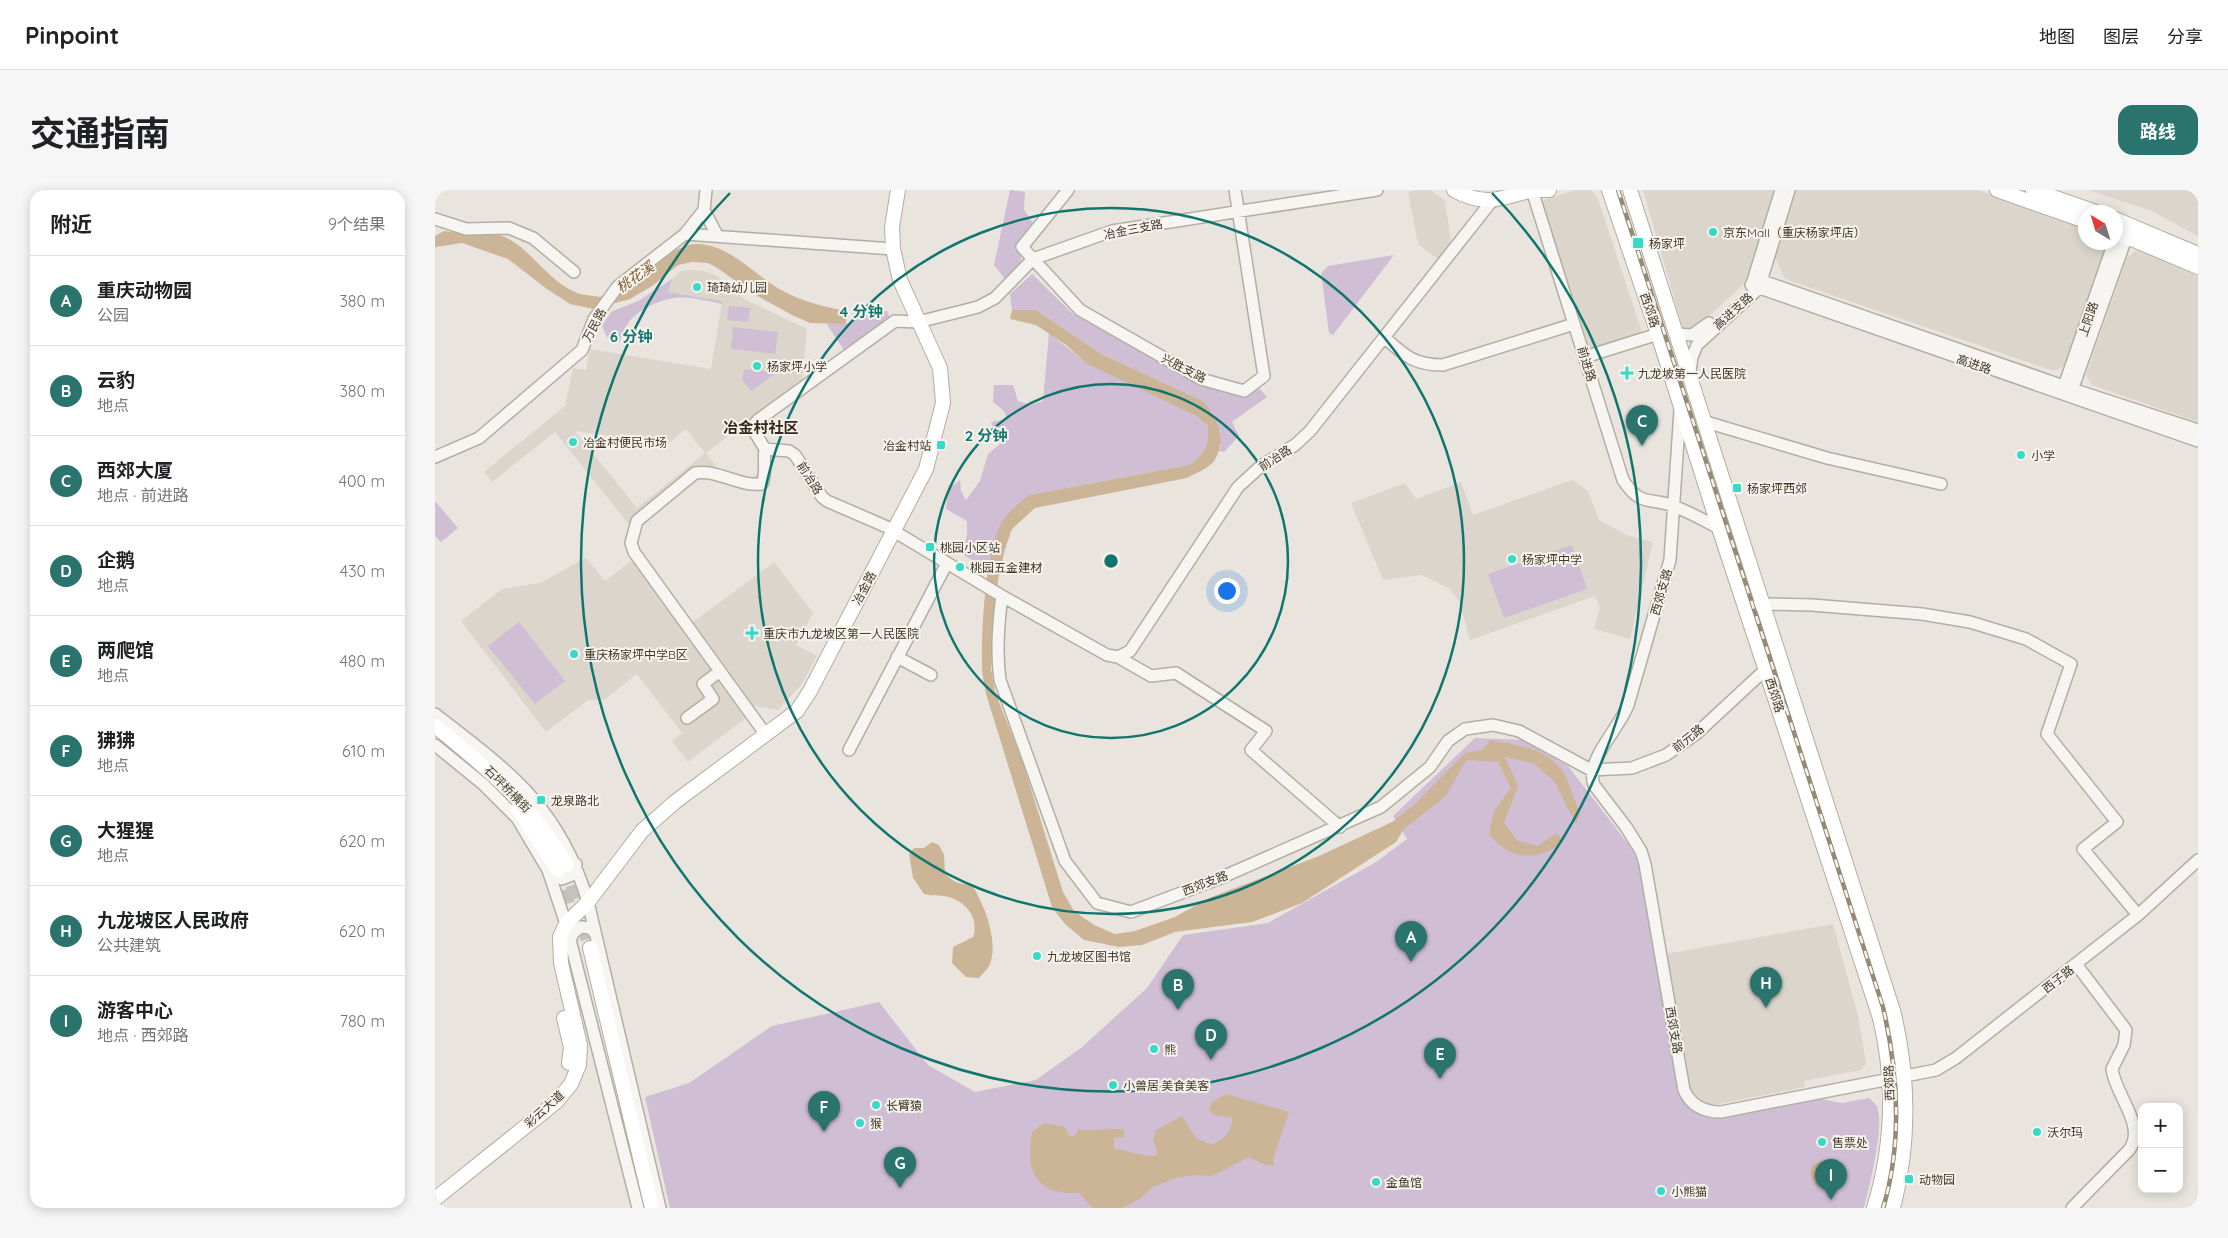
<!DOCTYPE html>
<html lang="zh">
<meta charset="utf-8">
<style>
:root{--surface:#fff;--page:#f6f6f6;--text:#202124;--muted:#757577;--line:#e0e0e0;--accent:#2a746d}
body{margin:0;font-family:Quicksand,"Noto Sans SC",sans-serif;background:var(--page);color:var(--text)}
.controls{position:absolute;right:15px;bottom:15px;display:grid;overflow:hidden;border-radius:10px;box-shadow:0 2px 12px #0003}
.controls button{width:45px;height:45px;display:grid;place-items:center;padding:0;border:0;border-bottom:1px solid var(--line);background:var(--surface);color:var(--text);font:25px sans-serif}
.compass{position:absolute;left:1643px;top:15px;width:45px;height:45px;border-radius:50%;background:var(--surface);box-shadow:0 2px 12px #0003;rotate:322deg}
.you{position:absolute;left:791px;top:400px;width:18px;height:18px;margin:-12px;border:4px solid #fff;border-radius:50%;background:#1a73e8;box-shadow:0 0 0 8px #1a73e833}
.badge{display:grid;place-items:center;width:32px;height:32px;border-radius:50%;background:var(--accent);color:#fff;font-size:16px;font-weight:700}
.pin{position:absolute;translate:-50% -41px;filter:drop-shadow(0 1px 2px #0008)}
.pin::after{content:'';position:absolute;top:26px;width:18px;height:15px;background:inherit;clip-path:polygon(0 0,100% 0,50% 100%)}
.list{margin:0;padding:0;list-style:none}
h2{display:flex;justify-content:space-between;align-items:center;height:65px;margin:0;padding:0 20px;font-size:21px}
h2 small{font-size:16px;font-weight:400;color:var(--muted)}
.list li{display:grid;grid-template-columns:32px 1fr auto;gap:15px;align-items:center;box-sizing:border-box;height:90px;padding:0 20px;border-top:1px solid var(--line)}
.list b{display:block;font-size:19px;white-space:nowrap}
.list p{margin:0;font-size:16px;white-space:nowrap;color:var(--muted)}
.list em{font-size:16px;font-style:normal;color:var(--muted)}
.map{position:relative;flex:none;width:1763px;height:1018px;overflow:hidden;border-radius:15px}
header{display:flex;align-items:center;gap:30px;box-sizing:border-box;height:70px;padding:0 25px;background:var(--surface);border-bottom:1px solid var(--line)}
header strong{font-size:24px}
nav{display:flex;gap:28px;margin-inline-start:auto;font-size:18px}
.intro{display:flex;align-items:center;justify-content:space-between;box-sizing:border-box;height:120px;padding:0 30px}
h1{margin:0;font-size:35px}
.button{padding:12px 22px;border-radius:15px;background:var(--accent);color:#fff;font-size:18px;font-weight:700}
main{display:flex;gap:30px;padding:0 30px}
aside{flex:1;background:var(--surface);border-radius:15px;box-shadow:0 2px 12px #0003}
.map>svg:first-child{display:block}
</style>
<header>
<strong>Pinpoint</strong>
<nav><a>地图</a><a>图层</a><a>分享</a></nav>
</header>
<div class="intro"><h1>交通指南</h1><a class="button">路线</a></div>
<main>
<aside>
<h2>附近<small>9个结果</small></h2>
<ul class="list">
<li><span class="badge">A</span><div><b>重庆动物园</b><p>公园</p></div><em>380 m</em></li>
<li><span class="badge">B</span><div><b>云豹</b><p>地点</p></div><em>380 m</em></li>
<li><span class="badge">C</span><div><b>西郊大厦</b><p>地点 · 前进路</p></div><em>400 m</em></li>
<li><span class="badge">D</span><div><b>企鹅</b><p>地点</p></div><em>430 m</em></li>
<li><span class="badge">E</span><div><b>两爬馆</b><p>地点</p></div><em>480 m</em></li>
<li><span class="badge">F</span><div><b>狒狒</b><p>地点</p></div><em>610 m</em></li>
<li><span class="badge">G</span><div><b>大猩猩</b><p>地点</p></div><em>620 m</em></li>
<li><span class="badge">H</span><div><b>九龙坡区人民政府</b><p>公共建筑</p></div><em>620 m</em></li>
<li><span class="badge">I</span><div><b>游客中心</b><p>地点 · 西郊路</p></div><em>780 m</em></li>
</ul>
</aside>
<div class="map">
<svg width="1763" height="1018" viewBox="0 0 1763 1018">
<rect width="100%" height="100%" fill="#e9e5de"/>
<path fill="#dbd5cc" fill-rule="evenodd" d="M982 0H996L1010 11 1016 52 1003 69 983 54 973 2Z
M1141 0H1156L1163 9 1208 145 1151 163 1105 14 1108 10Z
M1208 0H1340L1310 93 1261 138 1248 139Z
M1360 0H1543L1650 38V52L1669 53 1672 59 1631 175 1619 181 1350 89 1340 68Z
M1653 0H1763V46L1717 21Z
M1703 59 1763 86V232L1657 195 1651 185 1692 68Z
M257 80 269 81 282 86 311 110 372 139 367 190 271 263 286 283 313 291 334 275 335 294 324 302 264 286 205 335 192 332 120 242 57 292 49 282 130 216 138 178 151 180 155 159 276 179 287 111 233 102 237 89 246 81ZM251 239 270 263 202 318 140 241 233 254Z
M1137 290 1153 301 1164 330 1194 346 1218 352 1195 449 1159 439 1165 417 1160 406 1035 450 1025 413 1015 399 987 385 948 390 916 313 970 293 981 309 1026 292 1038 325Z
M151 368 170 391 199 369 311 528 253 572 237 551 247 543 202 484 169 510H153L111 542 26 431 67 399 105 393Z
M339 372 378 423 361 455 382 466 367 494 343 520 319 516 258 432Z
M1398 734 1423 826 1431 873 1426 880 1369 891 1370 897 1283 914H1270L1261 908 1254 898 1231 764Z"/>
<path fill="#cfbed4" d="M575 0 590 2 589 19 599 35 584 60 588 75 571 90 559 75Z
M959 65 898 145 894 143 886 83 893 76Z
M597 84 638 124 761 193 808 206 823 197 832 207 797 232 804 246 789 262 783 261 786 256 766 210 666 164 601 120H577L575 104Z
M237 89 233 102 287 111V114C256 108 242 102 213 117 196 126 190 134 185 152L172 147 167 136 176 122 205 110Z
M294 116 315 118 313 132 292 130Z
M418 120 452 121 456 131 411 163 391 133 417 134Z
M298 137 343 142 340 164 296 159Z
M614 143 649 171 763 227 773 236C774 255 770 264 754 275L594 305 567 333 554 380 527 364 532 345V331L511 319 513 299 525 290 526 301 531 310 545 291 553 264 565 254 556 232 572 229 569 221 558 212 559 195H578L583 211 596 215 608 211Z
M309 179 341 183 316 201 307 189Z
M0 311 23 338 6 352 0 346Z
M1137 355 1152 399 1069 428 1053 384Z
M84 432 130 491 100 514 53 456Z
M1040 548 1088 550 1133 576 1197 659 1204 676 1245 903C1256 922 1264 926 1286 926L1385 909 1407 913 1434 908C1437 911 1441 914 1442 917 1450 935 1434 998 1429 1018H235L210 907 254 893 337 836 444 812 493 875 540 902 601 890 647 857 712 798 748 745 833 733 941 672 972 649 958 626Z"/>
<path fill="#ccb496" d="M9 41C20 42 32 46 42 45 50 45 57 42 65 45 95 56 111 90 140 102 145 105 153 105 158 106 193 114 227 55 261 54 295 53 321 88 350 102 369 112 390 117 411 121V134L375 133 357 125 317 103 284 79 273 73 257 72 243 75 217 96 195 109 158 119 135 114 112 99 73 69 27 53 0 57V46Z
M577 120H601L666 164 766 210C782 225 793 250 779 271 773 279 761 283 752 288L600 318 577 339 570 359 563 390 556 479 560 502 587 570 628 702 639 721 659 735 680 744 700 741 740 727 774 708 884 666 957 632 979 615 1030 563 1047 560 1056 550C1080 555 1113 558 1127 581 1135 593 1139 610 1145 624L1141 634 1119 591 1098 573 1070 567 1083 596 1069 633 1083 651 1103 656 1121 643 1129 651C1103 672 1075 671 1054 644L1059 621 1076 598 1063 572 1031 570 1011 606 969 639 961 652 867 713 817 732 740 742 707 755 684 757 649 750 630 734 617 717 551 504C550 495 547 486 547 477 546 443 550 361 567 332 574 321 584 313 594 305L754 275C770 264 774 255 773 236L763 227 651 173 631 155 601 135 575 129Z
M497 652 504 655 509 665 510 684C519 692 524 695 536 694 549 712 565 754 554 776 552 780 547 784 544 788L531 787 517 773 518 757 538 747C545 727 529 709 509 706 502 705 496 706 489 704L478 688 474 664 479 658H489Z
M791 904 854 922 838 969 839 976 828 974 814 967 777 986 760 985 740 988 718 997 706 1008 687 1018H658L644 1003C601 1006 590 981 597 942L609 933 630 937 634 946H640L643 940 689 939V947L679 948V959C695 960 704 967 721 966L722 960 718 950 721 940 747 926 760 947 776 955C789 950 796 942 798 928L779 925 774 920 777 912Z
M1387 970 1392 998 1381 996 1375 984 1377 976Z"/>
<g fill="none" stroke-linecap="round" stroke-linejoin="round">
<path stroke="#c7c2b9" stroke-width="14" stroke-dasharray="14 7" stroke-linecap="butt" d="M132 675 155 758
M123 680 139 734"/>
<g stroke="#b3aea3" stroke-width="14">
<path id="minor" d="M633 0 587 57 645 120 766 189 809 201 829 186 800 0
M942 0 677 41 598 69 560 108 543 117 483 132 460 131 323 230 318 236 319 241 330 259 354 261 360 265 387 307 392 311 452 337 567 406 672 465 683 467 695 461 803 297 826 276 860 255 875 241 1056 12
M1097 0 1188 290C1207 319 1216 306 1241 317 1256 323 1270 331 1284 338
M269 20 282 45
M0 29 31 39 74 38 98 48 139 82
M250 44 458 59
M1319 88 1637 199 1763 240
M1317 94 1346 0
M1316 95 1763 251
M1242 144 1257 145 1274 133
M949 147C970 166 979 175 1008 175L1139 134
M1150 167 1223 144
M1255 182 1257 167 1262 155 1324 98 1354 0
M1627 202 1679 52
M1635 206 1694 40
M1245 220 1235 370 1193 515C1184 539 1150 570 1159 595L1191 637 1206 661 1210 674 1249 900C1256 916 1269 922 1286 922L1501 880 1521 868 1703 725 1763 670
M1271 232 1392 268 1506 294
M330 259C328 271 332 283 327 294 304 297 283 279 260 283L202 331 196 353 199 362 331 545
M0 267 44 248 147 160 159 129 183 96 250 44 269 20 271 0
M567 406C563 435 561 461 565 490L630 671 662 713 696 722 783 689 946 617 995 577 1013 551 1030 539 1058 535 1084 541 1156 580 1197 578 1231 565 1261 544 1331 479
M1310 419 1328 414 1377 415 1487 424 1535 432 1591 449 1636 474 1612 544 1682 632 1648 659 1703 725
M462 467 496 485
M683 467 716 486 741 483 831 541 816 560 905 637
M0 524C74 581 125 617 153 712L225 1018
M252 528 278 509 268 494 285 481
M0 555 48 594 82 628 113 680 131 734 203 1018
M414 560 512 373
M113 680 127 689 137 685 141 674
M135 751 138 743 146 737 155 738 160 743
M1637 1018 1694 960C1712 936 1680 905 1677 879L1689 855 1691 840 1641 774"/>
</g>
<g stroke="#b6ac9c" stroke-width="16">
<path id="major" d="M1019 0C1050 17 1065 9 1097 0
M1097 0H1114
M1174 0 1223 144 1284 338 1445 828C1460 891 1458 956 1439 1018
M1195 0 1459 824C1474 889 1475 953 1458 1018
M1562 0 1650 31
M1598 0 1661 22
M1680 29 1763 64
M1680 42 1763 77
M0 536C51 577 99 617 132 675
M83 619 123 680
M155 758 217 1018
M129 828 136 857 134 873
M0 1009 121 912 136 894 144 875 145 855 126 773 125 747 131 734 153 712 207 641 240 612 362 521 375 501 491 279 508 213 505 178 465 90 458 59 457 37 463 0"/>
</g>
<use href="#minor" stroke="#f7f5f1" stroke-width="11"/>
<use href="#major" stroke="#fff" stroke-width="14"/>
<g stroke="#948a76" stroke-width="4.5">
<path id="rail" d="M1183 0 1448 817C1463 883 1468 952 1448 1018"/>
</g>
<use href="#rail" stroke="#f6f3ee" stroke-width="2.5" stroke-dasharray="8" stroke-linecap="butt"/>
</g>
<g fill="none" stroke="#0f766e" stroke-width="2.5">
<circle cx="676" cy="371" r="177"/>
<circle cx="676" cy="371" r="353"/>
<path d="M1057 3A530 530 0 1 1 295 3"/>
</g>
<g fill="#37dac7" stroke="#f6f3ee" stroke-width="2">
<circle cx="1278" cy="42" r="5"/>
<rect x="1197" y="47" width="12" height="12" rx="2.5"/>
<circle cx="262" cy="97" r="5"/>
<circle cx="322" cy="176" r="5"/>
<path d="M1189.5 175.5h5v5h5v5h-5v5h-5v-5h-5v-5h5z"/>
<circle cx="138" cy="252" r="5"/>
<rect x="501" y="250" width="10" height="10" rx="2.5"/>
<circle cx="1586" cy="265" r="5"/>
<rect x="1297" y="293" width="10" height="10" rx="2.5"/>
<rect x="490" y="352" width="10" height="10" rx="2.5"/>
<circle cx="1077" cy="369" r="5"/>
<circle cx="525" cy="377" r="5"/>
<path d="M314.5 435.5h5v5h5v5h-5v5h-5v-5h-5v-5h5z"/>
<circle cx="139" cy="464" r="5"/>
<rect x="101" y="605" width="10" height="10" rx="2.5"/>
<circle cx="602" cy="766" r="5"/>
<circle cx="719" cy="859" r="5"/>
<circle cx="678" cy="895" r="5"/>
<circle cx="441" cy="915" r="5"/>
<circle cx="425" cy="933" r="5"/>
<circle cx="1602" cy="942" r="5"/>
<circle cx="1387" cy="952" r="5"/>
<rect x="1469" y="984" width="10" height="10" rx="2.5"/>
<circle cx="941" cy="992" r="5"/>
<circle cx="1226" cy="1001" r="5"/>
</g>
<g text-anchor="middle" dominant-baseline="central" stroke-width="4" stroke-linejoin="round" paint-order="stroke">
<g font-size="12" fill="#413826" stroke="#f6f3ee">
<text transform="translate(698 39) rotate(-11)">冶金三支路</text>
<text transform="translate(1215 120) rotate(71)">西郊路</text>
<text transform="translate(1298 121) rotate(-42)">高进支路</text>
<text transform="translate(1653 129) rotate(-71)">上阳路</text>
<text transform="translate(159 135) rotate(-62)">万民路</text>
<text transform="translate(1152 174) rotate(73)">前进路</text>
<text transform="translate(1539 174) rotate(19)">高进路</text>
<text transform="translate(749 178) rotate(27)">兴胜支路</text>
<text transform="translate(840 268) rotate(-33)">前冶路</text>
<text transform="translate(375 288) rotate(57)">前冶路</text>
<text transform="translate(429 398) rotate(-62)">冶金路</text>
<text transform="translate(1226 402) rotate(-74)">西郊支路</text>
<text transform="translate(1340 505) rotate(72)">西郊路</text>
<text transform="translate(1253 548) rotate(-38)">前元路</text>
<text transform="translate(73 599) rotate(45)">石坪桥横街</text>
<text transform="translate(770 693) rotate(-21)">西郊支路</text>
<text transform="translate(1623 789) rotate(-38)">西子路</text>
<text transform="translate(1239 840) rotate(80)">西郊支路</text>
<text transform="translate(1454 893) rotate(-92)">西郊路</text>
<text transform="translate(109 919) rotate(-42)">彩云大道</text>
</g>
<g font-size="12" fill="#413826" stroke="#f6f3ee" text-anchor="start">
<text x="1288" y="42">京东Mall（重庆杨家坪店）</text>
<text x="1214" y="53">杨家坪</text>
<text x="272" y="97">琦琦幼儿园</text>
<text x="332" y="176">杨家坪小学</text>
<text x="1203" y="183">九龙坡第一人民医院</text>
<text x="148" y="252">冶金村便民市场</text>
<text x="496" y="255" text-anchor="end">冶金村站</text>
<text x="1596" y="265">小学</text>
<text x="1312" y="298">杨家坪西郊</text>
<text x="505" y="357">桃园小区站</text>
<text x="1087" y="369">杨家坪中学</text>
<text x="535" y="377">桃园五金建材</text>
<text x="328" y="443">重庆市九龙坡区第一人民医院</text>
<text x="149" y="464">重庆杨家坪中学B区</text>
<text x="116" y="610">龙泉路北</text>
<text x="612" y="766">九龙坡区图书馆</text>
<text x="729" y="859">熊</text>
<text x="688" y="895">小兽居·美食美客</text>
<text x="451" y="915">长臂猿</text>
<text x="435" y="933">猴</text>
<text x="1612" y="942">沃尔玛</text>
<text x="1397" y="952">售票处</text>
<text x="1484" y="989">动物园</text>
<text x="951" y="992">金鱼馆</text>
<text x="1236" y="1001">小熊猫</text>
</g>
<g font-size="14" font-style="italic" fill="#79592c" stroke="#f6f3ee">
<text transform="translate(200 87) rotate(-35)">桃花溪</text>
</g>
<g font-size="15" font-weight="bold" fill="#322a18" stroke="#f6f3ee">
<text x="326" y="237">冶金村社区</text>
</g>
</g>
<circle cx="676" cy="371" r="8" fill="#0f766e" stroke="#f6f3ee" stroke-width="2.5"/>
<g font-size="15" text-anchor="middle" font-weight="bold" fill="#0f766e" stroke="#f6f3ee" stroke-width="4" stroke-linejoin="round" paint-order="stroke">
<text x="426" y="127">4 分钟</text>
<text x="196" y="152">6 分钟</text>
<text x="551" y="251">2 分钟</text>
</g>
</svg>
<div class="controls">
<button>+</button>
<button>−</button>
</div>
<svg class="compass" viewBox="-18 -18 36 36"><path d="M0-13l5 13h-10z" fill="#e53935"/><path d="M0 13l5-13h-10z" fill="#757577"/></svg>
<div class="you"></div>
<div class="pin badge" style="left:976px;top:772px">A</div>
<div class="pin badge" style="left:743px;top:820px">B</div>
<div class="pin badge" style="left:1207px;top:256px">C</div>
<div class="pin badge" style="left:776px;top:870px">D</div>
<div class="pin badge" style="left:1005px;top:889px">E</div>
<div class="pin badge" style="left:389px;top:942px">F</div>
<div class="pin badge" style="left:465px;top:998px">G</div>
<div class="pin badge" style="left:1331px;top:818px">H</div>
<div class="pin badge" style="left:1396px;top:1010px">I</div>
</div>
</main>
